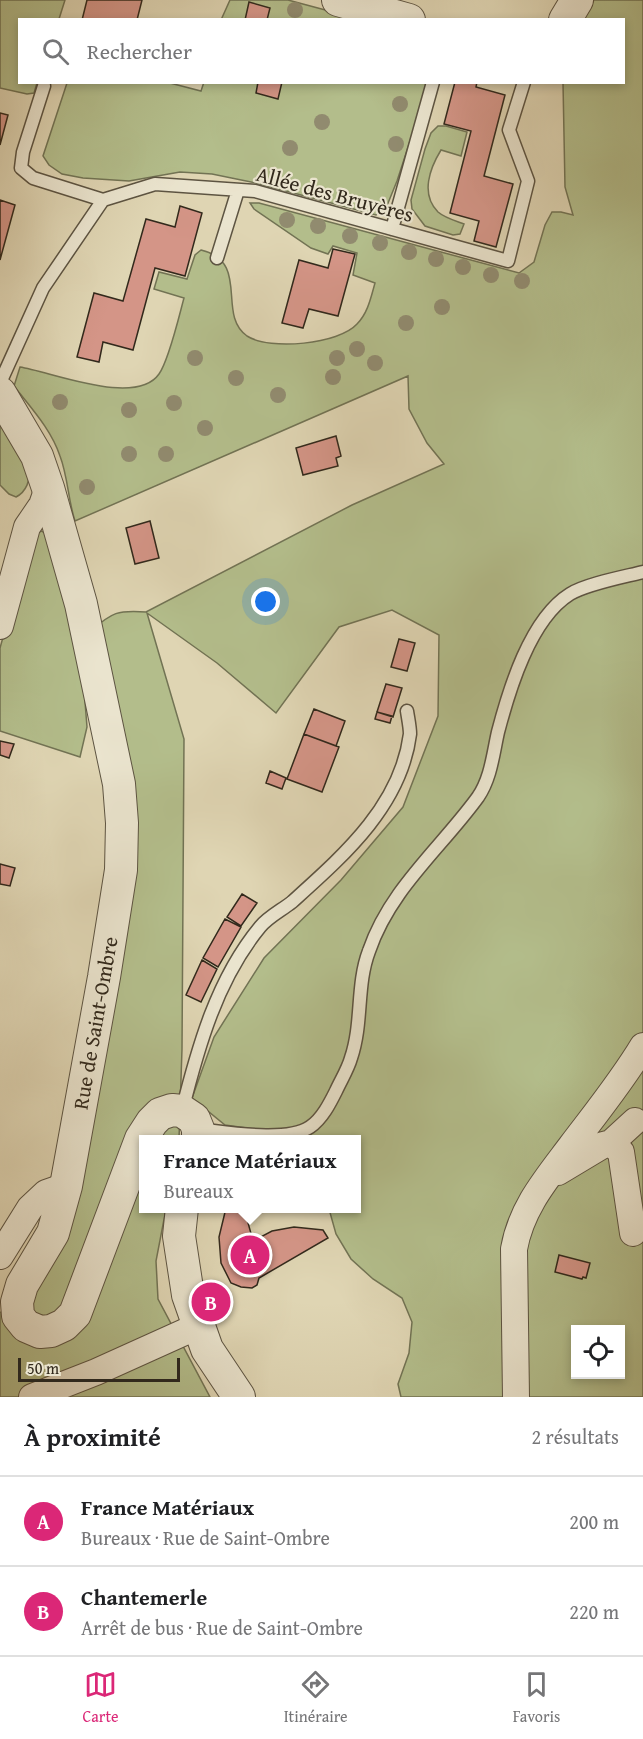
<!DOCTYPE html>
<html lang="fr">
<meta charset="utf-8">
<style>
:root{--surface:#fff;--page:#f2f2f2;--text:#202124;--muted:#757577;--line:#e0e0e0;--accent:#db2777}
body{margin:0;font-family:"Gentium Book Plus",serif;background:var(--page);color:var(--text)}
.controls{position:absolute;right:18px;bottom:18px;display:grid;overflow:hidden;border-radius:0px;box-shadow:0 3px 9px #0003}
.controls button{width:54px;height:54px;display:grid;place-items:center;padding:0;border:0;border-bottom:2px solid var(--line);background:var(--surface);color:var(--text);font:30px sans-serif}
.scale{position:absolute;left:18px;bottom:15px;width:162px;box-sizing:border-box;padding-left:6px;border:3px solid #32291c;border-top:0;font-size:16px;line-height:21px;white-space:nowrap;color:#32291c;-webkit-text-stroke:4px #eae4ce;paint-order:stroke}
.you{position:absolute;left:266px;top:602px;width:21px;height:21px;margin:-15px;border:4px solid #fff;border-radius:50%;background:#1a73e8;box-shadow:0 0 0 9px #1a73e833}
.badge{display:grid;place-items:center;width:39px;height:39px;border-radius:50%;background:var(--accent);color:#fff;font-size:20px;font-weight:700}
.pin{position:absolute;translate:-50% -50%;border:3px solid #fff;box-shadow:0 2px 6px #0006}
.popup{position:absolute;left:139px;top:1135px;width:222px;height:78px;box-sizing:border-box;display:grid;place-content:center;border-radius:0px;background:var(--surface);filter:drop-shadow(0 2px 4px #0005);font-size:20px;white-space:nowrap;color:var(--muted)}
.popup b{font-size:22px;color:var(--text)}
.popup::after{content:'';position:absolute;left:50%;top:100%;margin-left:-12px;border:12px solid transparent;border-top-color:var(--surface)}
.list{margin:0;padding:0;list-style:none}
h2{display:flex;justify-content:space-between;align-items:center;height:78px;margin:0;padding:0 24px;font-size:26px}
h2 small{font-size:20px;font-weight:400;color:var(--muted)}
.list li{display:grid;grid-template-columns:39px 1fr auto;gap:18px;align-items:center;box-sizing:border-box;height:90px;padding:0 24px;border-top:2px solid var(--line)}
.list b{display:block;font-size:22px;white-space:nowrap}
.list p{margin:0;font-size:20px;white-space:nowrap;color:var(--muted)}
.list em{font-size:20px;font-style:normal;color:var(--muted)}
.icon{flex:none;width:33px;height:33px;fill:none;stroke:currentColor;stroke-width:2;stroke-linecap:round;stroke-linejoin:round}
.map{position:relative;flex:none;width:643px;height:1397px;overflow:hidden}
.search{position:absolute;background:var(--surface);box-shadow:0 3px 9px #0003;left:18px;right:18px;top:18px;height:66px;display:flex;align-items:center;gap:15px;box-sizing:border-box;padding:0 21px;border-radius:0px;color:var(--muted);font-size:22px}
.sheet{height:258px;background:var(--surface)}
nav{display:flex;justify-content:space-around;align-items:center;box-sizing:border-box;height:84px;border-top:2px solid var(--line);background:var(--surface);font-size:16px;color:var(--muted)}
nav a{display:grid;justify-items:center;gap:3px}
nav .on{color:var(--accent)}
.map>svg:first-child{display:block}
</style>
<div class="map">
<svg width="643" height="1397" viewBox="0 0 643 1397">
<rect width="100%" height="100%" fill="#dfd5b3"/>
<filter id="stains"><feTurbulence type="fractalNoise" baseFrequency=".00333" numOctaves="4"/><feColorMatrix values="0 0 0 0 .2 0 0 0 0 .09 0 0 0 0 .02 0 0 0 .5 -.17"/></filter>
<radialGradient id="worn" r=".72"><stop offset=".6" stop-color="#630" stop-opacity="0"/><stop offset="1" stop-color="#630" stop-opacity=".3"/></radialGradient>
<path fill="#b3bd8b" stroke="#727354" stroke-width="1.5" fill-rule="evenodd" d="M0 0H65L59 19 20 20V82L37 83 34 93 27 94 0 88Z
M230 0H288L359 19 221 20Z
M594 0H643V1397H401L398 1384 409 1353 412 1322 402 1298 373 1279 351 1259 336 1234 329 1209 356 1208V1140L328 1139 225 1125 192 1098 214 1037 264 958 341 880 403 807 438 716 439 635 392 610 339 627 276 713 217 663 147 613 184 739 182 1049 179 1139 144 1140V1208L166 1209 156 1261 158 1299 210 1397H0V1313L50 1261 132 864 91 631C112 612 118 610 146 612L352 505 444 464 427 443 409 409 408 376 75 521C68 500 68 477 60 456 51 429 31 408 14 386L20 367C52 372 136 407 159 374 169 360 179 316 184 298L154 289 159 272 187 279 195 255 201 250C251 262 216 314 247 336 270 351 339 344 357 324 368 313 371 297 375 283L353 275 357 253 333 246 328 254 311 248 254 209 250 203H259L519 273 534 262 545 225 552 212H561L573 215 565 187 563 83 624 82V20L582 19ZM576 1330H620V1374H576Z
M204 82 429 83 397 181 386 208 376 215 256 183 212 174 180 172 129 181 83 178 62 174 49 165 43 156 67 83H170L201 91Z
M438 126H446L467 132 461 156 441 150C430 168 420 194 438 212 445 218 456 221 464 224L460 234 453 235 425 226 412 209 411 200 425 149 431 133Z
M0 418C6 429 27 458 29 468 31 480 26 492 16 497L9 494 0 485Z
M41 531 46 533 54 548 84 689 87 727 80 757 0 731V648L27 551 34 535Z"/>
<path fill="#d49587" stroke="#32291c" stroke-width="1.5" d="M87 0H142L137 20H82Z
M249 2 270 8 267 20H245Z
M258 82H282L278 99 256 93Z
M455 82H477L476 87 505 95 484 176 513 184 496 247 474 241 479 221 450 213 471 131 444 124Z
M0 113 8 115 0 145Z
M0 200 15 205 0 260Z
M180 206 202 213 185 276 155 268 133 350 103 342 99 362 77 357 94 293 123 301 146 219 175 227Z
M333 249 355 254 338 316 309 309 303 328 282 323 299 260 328 268Z
M336 436 341 456 336 458 338 466 303 475 296 448Z
M150 521 159 558 135 564 126 528Z
M399 639 415 643 407 671 391 667Z
M386 684 402 688 393 717 377 712Z
M314 709 345 721 336 746 304 734Z
M377 712 392 716 390 723 375 719Z
M304 734 339 747 322 792 287 779Z
M0 741 14 744 9 758 0 755Z
M270 771 286 778 282 789 266 783Z
M0 864 15 868 10 886 0 884Z
M242 894 257 903 241 926 227 917Z
M225 919 241 927 218 967 203 958Z
M202 960 217 969 201 1002 186 995Z
M226 1208H244L253 1241 272 1231 294 1227 323 1230 328 1238 259 1278 257 1285 252 1288 241 1287 231 1283 221 1263 219 1237Z
M559 1255 590 1263 586 1278 583 1277 582 1279 555 1272Z"/>
<g fill="none" stroke-linecap="round" stroke-linejoin="round">
<g stroke="#5d5442" stroke-width="15">
<path id="service" d="M44 86 23 152 21 168 33 178 103 200
M392 229 433 82
M217 258 238 190
M0 383 43 288 103 200 155 184 255 191 508 261 528 181 509 130 524 82
M182 1111C198 1047 217 979 260 927 268 917 282 910 292 902 343 856 401 806 410 734 410 727 408 718 407 711
M198 1129C227 1132 286 1143 310 1127 322 1119 330 1103 336 1091 341 1080 348 1069 351 1058 363 1023 356 985 369 951 390 889 441 848 478 797 491 778 493 754 498 732 509 690 530 619 570 594 586 584 623 577 643 572"/>
</g>
<g stroke="#5d5442" stroke-width="28">
<path id="minor" d="M0 626 27 527 42 505 48 488
M611 1143 635 1121
M558 1172 603 1145 611 1143 621 1152 633 1233
M0 1256 30 1208 46 1193 66 1186
M32 1397 96 1372 198 1326
M516 1397 514 1249C521 1208 547 1178 571 1146 596 1113 622 1081 643 1046"/>
</g>
<g stroke="#5d5442" stroke-width="34">
<path id="tertiary" d="M338 0 409 20
M565 20 577 0
M0 393 37 456 48 488 81 604 119 784 122 823 121 870 104 977 66 1186 53 1233 22 1285 17 1302 18 1316 26 1326 40 1332 51 1331 64 1325 75 1314 141 1139 152 1122 160 1114 172 1110 182 1111 194 1119 198 1129V1140
M182 1208 179 1236 188 1295 207 1349 239 1397"/>
</g>
<use href="#service" stroke="#eae4ce" stroke-width="12"/>
<use href="#minor" stroke="#eae4ce" stroke-width="26"/>
<use href="#tertiary" stroke="#eae4ce" stroke-width="32"/>
</g>
<g fill="#918b6f">
<circle cx="295" cy="10" r="8"/>
<circle cx="400" cy="104" r="8"/>
<circle cx="322" cy="122" r="8"/>
<circle cx="396" cy="144" r="8"/>
<circle cx="290" cy="148" r="8"/>
<circle cx="287" cy="220" r="8"/>
<circle cx="318" cy="226" r="8"/>
<circle cx="350" cy="236" r="8"/>
<circle cx="380" cy="243" r="8"/>
<circle cx="409" cy="252" r="8"/>
<circle cx="436" cy="259" r="8"/>
<circle cx="463" cy="267" r="8"/>
<circle cx="491" cy="275" r="8"/>
<circle cx="522" cy="281" r="8"/>
<circle cx="442" cy="307" r="8"/>
<circle cx="406" cy="323" r="8"/>
<circle cx="357" cy="349" r="8"/>
<circle cx="195" cy="358" r="8"/>
<circle cx="337" cy="358" r="8"/>
<circle cx="375" cy="363" r="8"/>
<circle cx="333" cy="377" r="8"/>
<circle cx="236" cy="378" r="8"/>
<circle cx="278" cy="395" r="8"/>
<circle cx="60" cy="402" r="8"/>
<circle cx="174" cy="403" r="8"/>
<circle cx="129" cy="410" r="8"/>
<circle cx="205" cy="428" r="8"/>
<circle cx="129" cy="454" r="8"/>
<circle cx="166" cy="454" r="8"/>
<circle cx="87" cy="487" r="8"/>
</g>
<g text-anchor="middle" dominant-baseline="central" stroke-width="4.5" stroke-linejoin="round" paint-order="stroke">
<g font-size="21" fill="#32291c" stroke="#eae4ce">
<text transform="translate(335 194) rotate(15)">Allée des Bruyères</text>
<text transform="translate(95 1023) rotate(-80)">Rue de Saint-Ombre</text>
</g>
</g>
<rect width="100%" height="100%" filter="url(#stains)"/>
<rect width="100%" height="100%" fill="url(#worn)"/>
</svg>
<div class="controls">
<button><svg class="icon" aria-label="locate" viewBox="0 0 24 24"><circle cx="12" cy="12" r="6"/><path d="M12 2v4M12 18v4M2 12h4M18 12h4"/></svg></button>
</div>
<div class="scale">50 m</div>
<div class="you"></div>
<div class="pin badge" style="left:250px;top:1255px">A</div>
<div class="popup"><b>France Matériaux</b>Bureaux</div>
<div class="pin badge" style="left:211px;top:1302px">B</div>
<div class="search"><svg class="icon" aria-label="search" viewBox="0 0 24 24"><circle cx="10" cy="10" r="6"/><path d="M15 15l6 6"/></svg>Rechercher</div>
</div>
<section class="sheet">
<h2>À proximité<small>2 résultats</small></h2>
<ul class="list">
<li><span class="badge">A</span><div><b>France Matériaux</b><p>Bureaux · Rue de Saint-Ombre</p></div><em>200 m</em></li>
<li><span class="badge">B</span><div><b>Chantemerle</b><p>Arrêt de bus · Rue de Saint-Ombre</p></div><em>220 m</em></li>
</ul>
</section>
<nav>
<a class="on"><svg class="icon" aria-label="map" viewBox="0 0 24 24"><path d="M3 6l6-2 6 2 6-2v14l-6 2-6-2-6 2zM9 4v14M15 6v14"/></svg>Carte</a>
<a><svg class="icon" aria-label="directions" viewBox="0 0 24 24"><path d="M12 3l9 9-9 9-9-9zM9 14v-3h6M13 9l2 2-2 2"/></svg>Itinéraire</a>
<a><svg class="icon" aria-label="saved" viewBox="0 0 24 24"><path d="M7 4h10v16l-5-4-5 4z"/></svg>Favoris</a>
</nav>
